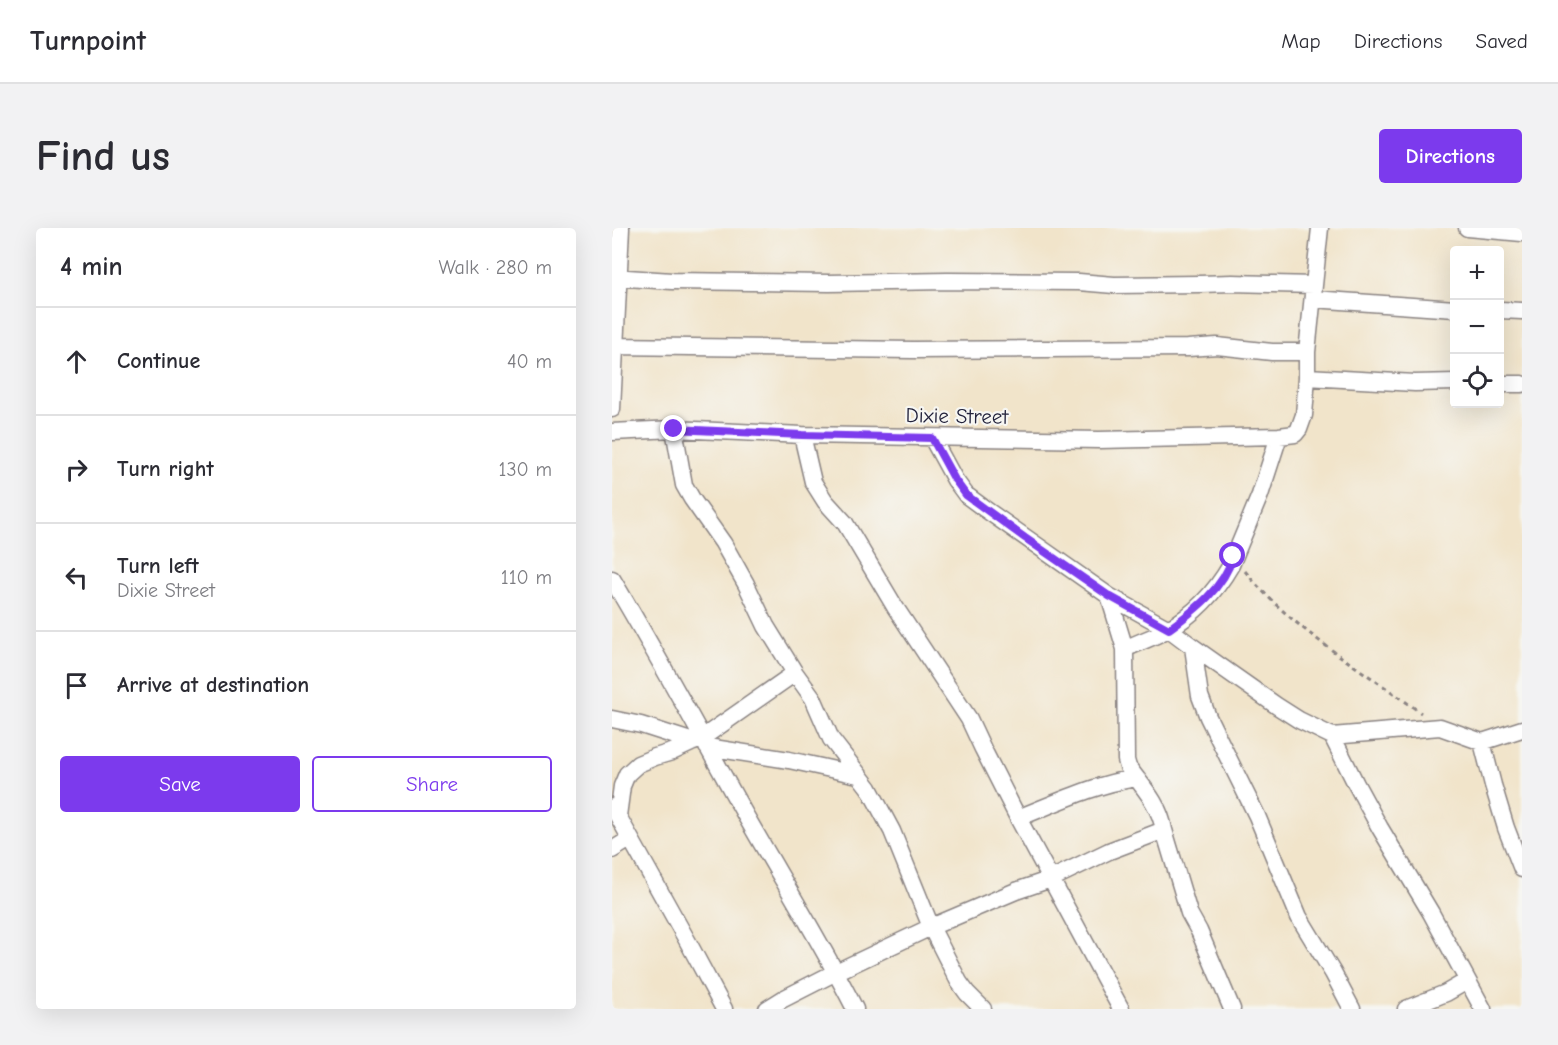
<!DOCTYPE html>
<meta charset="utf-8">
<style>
:root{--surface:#fff;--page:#f2f2f3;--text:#2b2b33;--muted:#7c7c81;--line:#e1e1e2;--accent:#7c3aed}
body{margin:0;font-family:"Comic Neue",sans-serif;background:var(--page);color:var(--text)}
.controls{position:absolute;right:18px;top:18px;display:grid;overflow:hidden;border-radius:6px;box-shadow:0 6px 24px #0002}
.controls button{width:54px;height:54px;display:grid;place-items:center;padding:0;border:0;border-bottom:2px solid var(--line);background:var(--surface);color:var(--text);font:30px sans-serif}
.stop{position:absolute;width:18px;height:18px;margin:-14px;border:4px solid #7c3aed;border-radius:50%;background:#fff}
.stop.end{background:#7c3aed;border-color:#fff;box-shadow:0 2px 6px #0008}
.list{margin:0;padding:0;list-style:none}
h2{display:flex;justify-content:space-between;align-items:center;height:78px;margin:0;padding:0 24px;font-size:26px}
h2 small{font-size:20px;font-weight:400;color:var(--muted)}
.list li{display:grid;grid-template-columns:39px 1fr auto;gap:18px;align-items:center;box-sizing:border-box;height:108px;padding:0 24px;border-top:2px solid var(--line)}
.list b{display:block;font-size:22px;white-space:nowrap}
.list p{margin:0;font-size:20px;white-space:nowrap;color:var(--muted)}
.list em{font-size:20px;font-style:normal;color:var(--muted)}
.actions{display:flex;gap:12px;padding:18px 24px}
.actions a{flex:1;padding:14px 0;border:2px solid var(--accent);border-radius:6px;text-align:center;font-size:21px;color:var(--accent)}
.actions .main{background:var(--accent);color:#fff}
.icon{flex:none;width:33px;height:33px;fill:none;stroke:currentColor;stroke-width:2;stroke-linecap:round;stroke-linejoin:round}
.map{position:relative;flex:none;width:910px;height:781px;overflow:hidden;border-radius:6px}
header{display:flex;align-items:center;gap:36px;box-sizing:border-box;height:84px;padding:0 30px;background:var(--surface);border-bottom:2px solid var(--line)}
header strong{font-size:28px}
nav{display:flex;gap:33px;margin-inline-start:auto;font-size:21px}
.intro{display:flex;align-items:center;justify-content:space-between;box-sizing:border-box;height:144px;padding:0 36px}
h1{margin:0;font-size:42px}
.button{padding:15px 27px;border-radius:6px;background:var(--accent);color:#fff;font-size:21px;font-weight:700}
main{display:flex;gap:36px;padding:0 36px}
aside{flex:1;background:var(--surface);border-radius:6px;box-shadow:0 6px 24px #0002}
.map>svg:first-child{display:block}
</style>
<header>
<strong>Turnpoint</strong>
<nav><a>Map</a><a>Directions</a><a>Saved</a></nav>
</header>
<div class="intro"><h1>Find us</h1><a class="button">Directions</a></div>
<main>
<aside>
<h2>4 min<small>Walk · 280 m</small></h2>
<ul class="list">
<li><svg class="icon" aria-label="ahead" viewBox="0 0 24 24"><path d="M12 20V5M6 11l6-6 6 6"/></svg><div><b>Continue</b></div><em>40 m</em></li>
<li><svg class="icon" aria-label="right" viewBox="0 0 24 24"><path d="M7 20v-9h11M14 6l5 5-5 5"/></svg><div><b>Turn right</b></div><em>130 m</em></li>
<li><svg class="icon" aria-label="left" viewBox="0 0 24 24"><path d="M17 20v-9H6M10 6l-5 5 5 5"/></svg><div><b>Turn left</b><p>Dixie Street</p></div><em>110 m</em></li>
<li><svg class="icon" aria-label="arrive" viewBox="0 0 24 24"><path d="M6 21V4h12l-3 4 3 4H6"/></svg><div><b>Arrive at destination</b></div></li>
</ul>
<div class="actions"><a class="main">Save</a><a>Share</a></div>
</aside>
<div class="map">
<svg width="910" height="781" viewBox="0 0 910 781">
<rect width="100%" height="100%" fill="#f6f6f2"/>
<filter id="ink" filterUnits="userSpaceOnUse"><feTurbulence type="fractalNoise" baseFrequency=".0167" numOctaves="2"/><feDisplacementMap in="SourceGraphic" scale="12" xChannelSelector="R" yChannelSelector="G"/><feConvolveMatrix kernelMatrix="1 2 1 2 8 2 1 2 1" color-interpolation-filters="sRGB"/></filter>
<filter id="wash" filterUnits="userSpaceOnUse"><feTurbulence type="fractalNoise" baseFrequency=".008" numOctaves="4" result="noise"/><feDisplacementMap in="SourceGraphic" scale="24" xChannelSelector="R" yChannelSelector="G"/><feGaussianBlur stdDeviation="1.35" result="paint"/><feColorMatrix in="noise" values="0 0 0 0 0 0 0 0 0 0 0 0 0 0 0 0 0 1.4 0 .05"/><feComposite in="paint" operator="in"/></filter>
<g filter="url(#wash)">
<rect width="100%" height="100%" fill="#f1e4ca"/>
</g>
<g filter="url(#ink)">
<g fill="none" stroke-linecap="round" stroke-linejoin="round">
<g stroke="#8a8382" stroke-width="19">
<path id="minor" d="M855 0 910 5
M0 49 60 53 217 55 335 53 467 54 502 57 588 56 620 55 702 57
M701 71 843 81
M888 82 910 83
M0 118 301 122 576 120 605 118 660 124H695
M695 149 803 155 843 154
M888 156H910
M0 181 9 0
M62 201 72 257 80 271 111 315 134 356 154 398 183 445 201 470 219 511 257 560 280 603 319 699 347 754 355 765 371 781
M0 204 62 201 190 207 487 212 667 208 683 206 687 201 692 187 695 149V124L708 0
M190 207 201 254 213 273 233 295 283 379 357 491 371 521 406 590 509 781
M320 210 343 252 354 267 373 281 497 368 557 401 581 419 665 478 687 492 720 508 744 556 768 600 819 685 871 781
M0 351C47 429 90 510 135 590 171 653 210 716 243 781
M497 368 513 421 514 532 516 539C531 559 548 577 552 602L577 685 587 703 620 781
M581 419 588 468 596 489 645 588 687 689 721 745 740 781
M513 421C527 414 543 409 556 401 583 386 604 363 619 337L648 267 667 208
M0 491 29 497 82 514
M720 508 828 499 870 514 910 501
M870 514 881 557 894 600 910 641
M95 519 177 532 246 547
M1 579 76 714 112 781
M6 588 10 558 15 546 26 536 43 529 60 524 90 510 183 445
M406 590C444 575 483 556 524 550
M0 622 18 611
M155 781 171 771 224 744 319 699 404 663 439 651 497 623 552 602
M794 781 834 765 855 753"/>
</g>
<path stroke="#8a8382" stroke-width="3" stroke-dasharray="4.5 4.5" stroke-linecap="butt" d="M633 343C681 403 749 440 809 485"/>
<use href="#minor" stroke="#fff" stroke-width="16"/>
</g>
</g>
<g fill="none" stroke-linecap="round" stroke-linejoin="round" filter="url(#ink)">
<path stroke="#7c3aed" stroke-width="8" d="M62 201 190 207 320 210 343 252 354 267 413 310 497 368 557 401C583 382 612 360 621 328"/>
</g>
<g text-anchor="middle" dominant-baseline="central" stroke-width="4.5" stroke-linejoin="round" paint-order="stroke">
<g font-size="21" fill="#22223b" stroke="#f6f6f2">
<text transform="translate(345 188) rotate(1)">Dixie Street</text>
</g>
</g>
</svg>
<div class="controls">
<button>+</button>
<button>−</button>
<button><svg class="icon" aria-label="locate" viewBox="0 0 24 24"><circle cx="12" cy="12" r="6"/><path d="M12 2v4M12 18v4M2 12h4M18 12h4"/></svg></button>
</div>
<div class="stop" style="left:621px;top:328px"></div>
<div class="stop end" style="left:62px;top:201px"></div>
</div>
</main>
